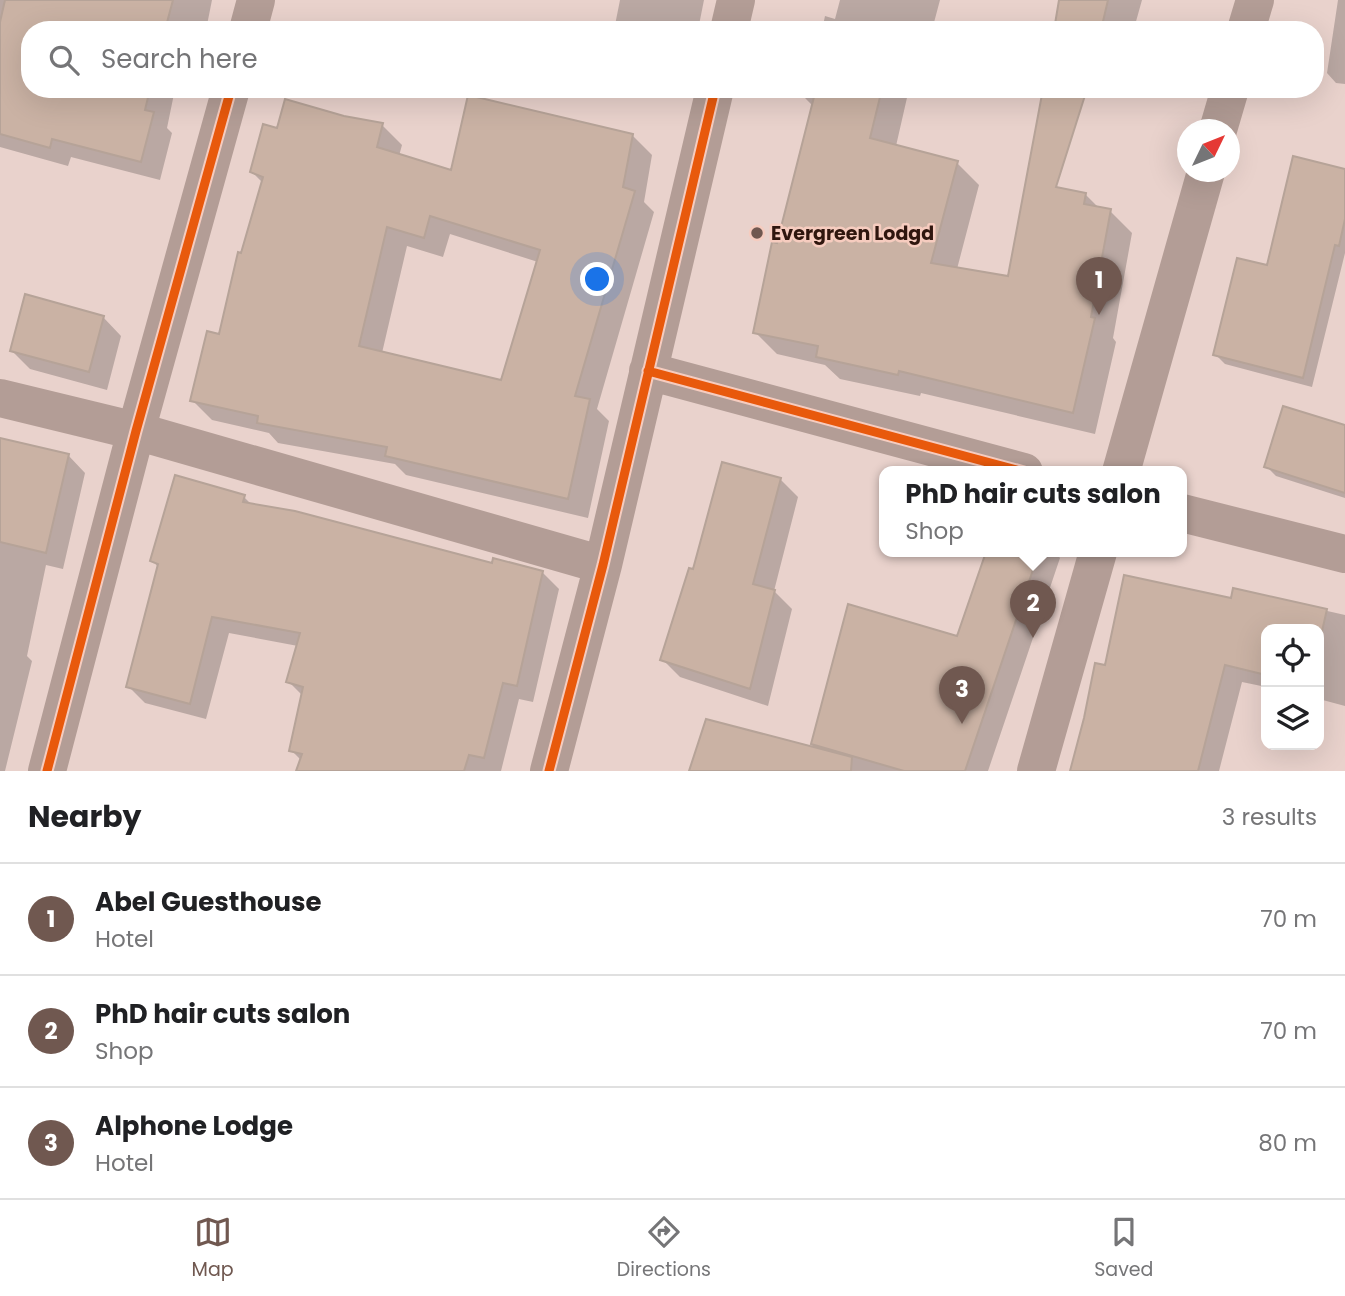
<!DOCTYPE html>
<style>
:root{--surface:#fff;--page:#f2f2f2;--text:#202124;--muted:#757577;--line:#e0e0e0;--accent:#705850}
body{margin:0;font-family:Poppins,sans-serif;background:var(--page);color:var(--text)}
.controls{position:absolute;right:21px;bottom:21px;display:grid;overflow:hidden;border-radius:14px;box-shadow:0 7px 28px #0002}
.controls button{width:63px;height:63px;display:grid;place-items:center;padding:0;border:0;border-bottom:2px solid var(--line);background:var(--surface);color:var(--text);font:35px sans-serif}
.compass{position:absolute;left:1177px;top:119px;width:63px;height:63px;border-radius:50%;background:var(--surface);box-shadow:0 7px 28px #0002;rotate:47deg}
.you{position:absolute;left:598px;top:280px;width:24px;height:24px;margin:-18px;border:5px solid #fff;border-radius:50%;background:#1a73e8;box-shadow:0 0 0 10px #1a73e833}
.badge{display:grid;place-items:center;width:46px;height:46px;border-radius:50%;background:var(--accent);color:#fff;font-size:23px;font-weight:700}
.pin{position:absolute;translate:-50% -58px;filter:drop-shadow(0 2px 4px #0008)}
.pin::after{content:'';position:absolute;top:37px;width:24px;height:21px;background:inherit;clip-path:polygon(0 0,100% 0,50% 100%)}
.popup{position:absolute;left:879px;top:466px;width:308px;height:91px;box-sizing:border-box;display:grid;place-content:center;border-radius:14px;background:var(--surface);filter:drop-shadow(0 2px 5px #0005);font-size:23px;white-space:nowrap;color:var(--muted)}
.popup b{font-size:26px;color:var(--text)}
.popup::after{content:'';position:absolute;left:50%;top:100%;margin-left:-14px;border:14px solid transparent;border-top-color:var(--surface)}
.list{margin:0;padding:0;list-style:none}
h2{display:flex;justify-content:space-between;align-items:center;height:91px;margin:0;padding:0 28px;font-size:30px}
h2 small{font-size:23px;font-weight:400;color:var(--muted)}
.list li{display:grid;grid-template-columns:46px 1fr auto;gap:21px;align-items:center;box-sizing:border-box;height:112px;padding:0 28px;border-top:2px solid var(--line)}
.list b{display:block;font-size:26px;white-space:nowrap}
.list p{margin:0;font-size:23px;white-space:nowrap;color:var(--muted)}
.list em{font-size:23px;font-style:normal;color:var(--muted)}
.icon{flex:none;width:38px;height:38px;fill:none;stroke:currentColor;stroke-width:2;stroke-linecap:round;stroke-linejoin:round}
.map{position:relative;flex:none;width:1345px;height:771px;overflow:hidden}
.search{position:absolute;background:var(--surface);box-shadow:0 7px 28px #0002;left:21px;right:21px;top:21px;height:77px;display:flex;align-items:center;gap:18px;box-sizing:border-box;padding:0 24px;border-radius:28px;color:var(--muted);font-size:26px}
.sheet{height:427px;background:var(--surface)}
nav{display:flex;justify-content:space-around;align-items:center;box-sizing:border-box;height:98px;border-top:2px solid var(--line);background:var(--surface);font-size:19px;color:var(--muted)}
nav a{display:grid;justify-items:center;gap:4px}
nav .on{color:var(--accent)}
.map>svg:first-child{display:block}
</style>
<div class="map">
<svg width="1345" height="771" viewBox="0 0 1345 771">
<rect width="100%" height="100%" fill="#e9d2cc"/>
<path fill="#0003" fill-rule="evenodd" d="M0 0H212L206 30H30V89H175L167 128 172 133 160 180 71 157 68 166 0 147Z
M620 0H619H704L698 30H614Z
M840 0H940L932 30H822L825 16 835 19Z
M1061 0H1142L1135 25 1127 23 1125 30H1055Z
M1338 0H1345V84L1336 83 1327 73Z
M807 89H909L896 146 957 163 979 185 957 269 1010 278 1085 194 1100 209 1110 211 1132 233 1113 338 1116 342 1095 434 921 393 920 396 840 379 825 365 777 354 755 332 814 107 805 98Z
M1095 89H1111L1110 94Z
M344 118 382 125 402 145 399 156 452 172 632 135 652 155 644 202 654 212 597 409 609 421 588 518 406 475 395 464 278 443 269 433 212 420 192 400 220 336 263 183 252 172 278 131ZM450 234 538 262 503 382 382 353 407 246 443 257Z
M1345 171V253L1312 387 1225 364 1215 354 1269 268Z
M103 317 121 336 107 390 30 369 12 351Z
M1345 427V498L1276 476 1266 466Z
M0 439 68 455 85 473 63 569 46 565 27 656 32 661 5 771H0Z
M176 477 244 497 253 506 493 565 542 572 559 589 533 702 519 699 501 771H298L302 761 291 750 303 696 288 681 298 646 229 633 206 719 145 703 128 686 159 568 152 560Z
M780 479 798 497 774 591 792 609 768 706 680 677 662 659 695 571Z
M988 552H1055L1060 558 988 771H691L812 748 849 606 958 638Z
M1235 590 1345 615V706L1319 699V629H1266V687L1242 682 1219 771H1072L1106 667 1233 600Z"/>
<path fill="#cab2a4" stroke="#b6a398" stroke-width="2" fill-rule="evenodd" d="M5 0H173L165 30H30V89H150L145 110 154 112 141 162 52 139 50 148 0 134V22Z
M1059 0H1108L1101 30H1054Z
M816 89H882L870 138 958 161 931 263 1008 276 1043 89H1087L1056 187 1086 193 1084 204 1111 209 1091 317 1095 318 1073 413 899 371 898 375 816 357 818 346 753 333 772 242 777 243Z
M468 95 633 134 623 187 635 191 575 396 590 399 568 499 385 456 387 447 257 423 258 416 190 401 207 331 219 334 238 252 241 253 263 177 250 172 263 124 277 128 285 99 344 116 383 123 377 147 451 170ZM430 216 540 250 501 380 359 346 387 227 424 238Z
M1293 156 1345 169V219L1339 246 1335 245 1303 378 1213 355 1237 258 1267 265Z
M25 294 104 316 89 372 10 351Z
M1283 406 1345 425V493L1264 467Z
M0 438 69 454 46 553 0 542Z
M722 462 781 478 753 584 775 590 750 689 660 660 689 568 693 569Z
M175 475 245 495 243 502 295 511 492 563 493 558 543 571 517 686 503 683 484 758 469 755 464 771H296L302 754 289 751 303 687 286 682 300 633 212 617 190 704 126 687 158 564 150 561Z
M986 552H1039L965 771H904L811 744 848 604 957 636Z
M1124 575 1231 598 1233 588 1327 609 1319 645V629H1266V675L1225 665 1198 771H1070L1084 718 1095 663 1105 665Z
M706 719 852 757 851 771H689Z"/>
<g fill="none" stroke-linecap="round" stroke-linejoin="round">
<path stroke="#b39d96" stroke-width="38" d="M248 30 256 0
M729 30 736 0
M1246 30 1255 0
M1218 130 1230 89
M648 371 1024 472
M0 398 136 431 603 565
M1121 472 1206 172
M1182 513 1345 554
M47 771 136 431 231 89
M549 771 603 565 715 89
M1036 771 1098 552"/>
<g stroke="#f6ccbf" stroke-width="13">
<path id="cycleway" d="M648 371 1024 472
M47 771 136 431 231 89
M549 771 603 565 715 89"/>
</g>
<use href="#cycleway" stroke="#e8590c" stroke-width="9"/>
</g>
<circle fill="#705850" stroke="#f6ccbf" stroke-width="2.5" cx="757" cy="233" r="7"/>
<g text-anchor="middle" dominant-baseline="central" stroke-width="5" stroke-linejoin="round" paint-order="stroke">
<g font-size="19" font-weight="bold" fill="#2f160e" stroke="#f6ccbf" text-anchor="start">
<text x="771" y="233">Evergreen Lodgd</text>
</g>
</g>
</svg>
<div class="controls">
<button><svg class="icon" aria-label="locate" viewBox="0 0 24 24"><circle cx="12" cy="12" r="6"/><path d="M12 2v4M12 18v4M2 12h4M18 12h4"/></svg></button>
<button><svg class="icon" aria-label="layers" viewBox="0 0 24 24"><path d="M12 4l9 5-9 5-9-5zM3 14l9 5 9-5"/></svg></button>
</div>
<svg class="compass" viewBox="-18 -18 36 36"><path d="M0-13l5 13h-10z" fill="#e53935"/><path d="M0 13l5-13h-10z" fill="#757577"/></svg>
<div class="you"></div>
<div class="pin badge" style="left:1099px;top:315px">1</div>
<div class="pin badge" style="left:1033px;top:638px">2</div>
<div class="popup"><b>PhD hair cuts salon</b>Shop</div>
<div class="pin badge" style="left:962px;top:724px">3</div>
<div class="search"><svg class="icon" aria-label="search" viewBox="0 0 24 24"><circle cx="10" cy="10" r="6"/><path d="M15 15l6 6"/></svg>Search here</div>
</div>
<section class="sheet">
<h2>Nearby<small>3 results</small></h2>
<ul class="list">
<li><span class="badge">1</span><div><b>Abel Guesthouse</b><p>Hotel</p></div><em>70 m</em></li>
<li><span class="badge">2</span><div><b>PhD hair cuts salon</b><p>Shop</p></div><em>70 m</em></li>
<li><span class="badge">3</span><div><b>Alphone Lodge</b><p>Hotel</p></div><em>80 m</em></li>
</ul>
</section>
<nav>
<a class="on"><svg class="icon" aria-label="map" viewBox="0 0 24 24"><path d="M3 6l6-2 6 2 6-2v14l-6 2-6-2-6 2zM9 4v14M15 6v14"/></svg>Map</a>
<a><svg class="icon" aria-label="directions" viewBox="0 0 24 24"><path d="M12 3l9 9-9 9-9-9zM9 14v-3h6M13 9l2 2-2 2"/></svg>Directions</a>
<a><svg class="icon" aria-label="saved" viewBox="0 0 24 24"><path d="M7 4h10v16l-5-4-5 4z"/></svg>Saved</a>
</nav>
